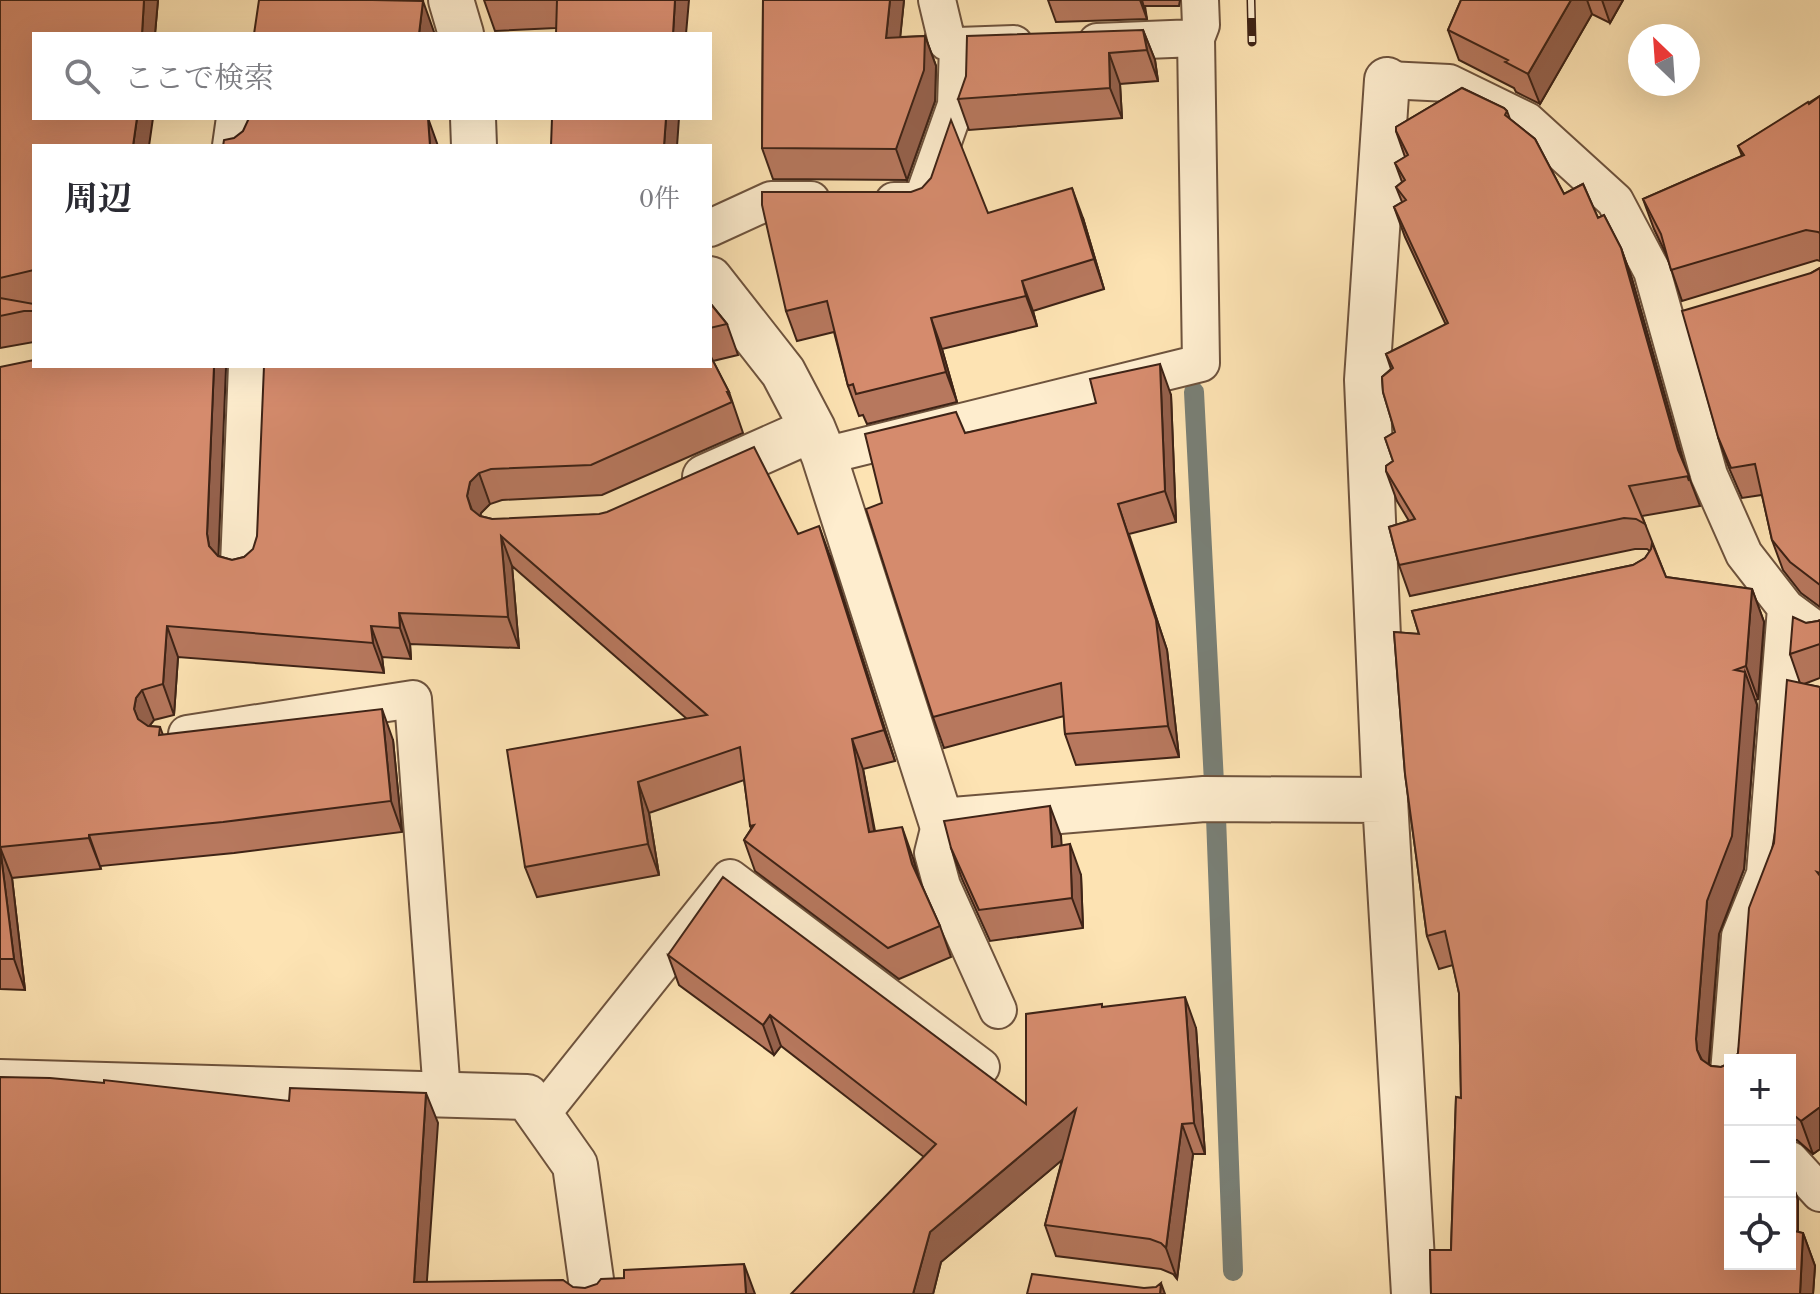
<!DOCTYPE html>
<html lang="ja">
<meta charset="utf-8">
<style>
:root{--surface:#fff;--page:#f7f7f7;--text:#2b2b33;--muted:#7c7c81;--line:#e1e1e2}
body{margin:0;font-family:"Old Standard TT","Noto Serif JP",serif;background:var(--page);color:var(--text)}
.controls{position:absolute;right:24px;bottom:24px;display:grid;overflow:hidden;border-radius:0px;box-shadow:0 8px 32px #0002}
.controls button{width:72px;height:72px;display:grid;place-items:center;padding:0;border:0;border-bottom:2px solid var(--line);background:var(--surface);color:var(--text);font:40px sans-serif}
.compass{position:absolute;left:1628px;top:24px;width:72px;height:72px;border-radius:50%;background:var(--surface);box-shadow:0 8px 32px #0002;rotate:335deg}
.list{margin:0;padding:0;list-style:none}
h2{display:flex;justify-content:space-between;align-items:center;height:104px;margin:0;padding:0 32px;font-size:34px}
h2 small{font-size:26px;font-weight:400;color:var(--muted)}
.icon{flex:none;width:44px;height:44px;fill:none;stroke:currentColor;stroke-width:2;stroke-linecap:round;stroke-linejoin:round}
.map{position:relative;flex:none;width:1820px;height:1294px;overflow:hidden}
.search{position:absolute;background:var(--surface);box-shadow:0 8px 32px #0002;left:32px;top:32px;width:680px;height:88px;display:flex;align-items:center;gap:20px;box-sizing:border-box;padding:0 28px;border-radius:0px;color:var(--muted);font-size:30px}
.panel{position:absolute;background:var(--surface);box-shadow:0 8px 32px #0002;left:32px;top:144px;width:680px;height:224px;border-radius:0px}
.map>svg:first-child{display:block}
</style>
<div class="map">
<svg width="1820" height="1294" viewBox="0 0 1820 1294">
<rect width="100%" height="100%" fill="#fde3b3"/>
<filter id="stains"><feTurbulence type="fractalNoise" baseFrequency=".0025" numOctaves="4"/><feColorMatrix values="0 0 0 0 .2 0 0 0 0 .09 0 0 0 0 .02 0 0 0 .5 -.17"/></filter>
<radialGradient id="worn" r=".72"><stop offset=".6" stop-color="#630" stop-opacity="0"/><stop offset="1" stop-color="#630" stop-opacity=".3"/></radialGradient>
<g fill="none" stroke-linecap="round" stroke-linejoin="round">
<path stroke="#797f75" stroke-width="20" d="M1194 392 1214 783
M1216 817 1233 1271"/>
<g stroke="#6e533d" stroke-width="40">
<path id="lane" d="M937 0 947 42 958 46
M1097 42 1196 38
M1387 80 1449 83 1527 121 1615 201 1652 271 1709 475 1744 554 1786 608 1820 633
M894 201H922L956 105 958 46 1014 44
M710 228 771 200H811
M824 456 1201 363 1196 38 1201 25 1200 0
M187 734 413 699 442 1094
M941 821 933 853 942 886 998 1010
M1730 1079 1729 1073 1740 936 1765 874 1786 608
M540 1116 730 878 981 1067
M1790 1160 1820 1193"/>
</g>
<g stroke="#6e533d" stroke-width="48">
<path id="street" d="M451 0 461 34
M1387 80 1367 380 1385 800 1414 1294
M473 118 474 146
M235 146 239 118
M710 279 783 372 813 429 824 456 941 821 1204 799 1385 800
M705 477 813 429
M243 566 251 366
M0 1082 527 1097 575 1165 593 1294"/>
</g>
<use href="#lane" stroke="#feedce" stroke-width="36"/>
<use href="#street" stroke="#feedce" stroke-width="44"/>
<g stroke="#3e2316" stroke-width="9">
<path id="rail" d="M1251 0 1252 42"/>
</g>
<use href="#rail" stroke="#feedce" stroke-width="6" stroke-dasharray="18" stroke-linecap="butt"/>
</g>
<path fill="#b7785e" stroke="#3e2316" stroke-width="2" d="M0 0H158L155 34H34V342L0 348Z
M484 0H689L556 28 495 31Z
M763 0H904L900 37 925 36 936 66 935 101 907 180 773 179 762 148Z
M1048 0H1180L1179 6H1145L1147 19 1056 22Z
M1461 0H1623L1610 23 1592 14 1540 104 1516 92 1514 88 1459 60 1448 30Z
M1143 30 1155 60 1158 81 1120 84 1122 118 969 130 958 99Z
M1462 88 1504 108 1507 111 1510 119 1535 139 1564 194 1583 184 1598 218 1604 215 1621 248 1632 279 1685 467 1700 506 1642 516 1666 577 1752 589 1764 622 1758 699 1756 700 1757 705 1744 869 1719 934 1709 1064 1711 1066 1721 1067 1730 1063V1264H1790V1177L1798 1200V1232L1803 1233 1815 1266 1813 1294H1431L1430 1250H1451L1456 1097 1461 1098 1459 993 1453 965 1439 969 1427 936 1405 774 1394 632 1419 634 1412 611 1633 565 1645 558 1650 551 1647 549H1635L1410 596 1399 565 1389 527 1409 521 1397 501 1386 471V466L1393 461 1385 438 1395 432 1383 392 1382 377 1391 369 1386 354 1446 325 1405 237 1394 207 1402 202 1396 187 1402 182 1395 163 1405 157 1396 131V127Z
M1820 96V261L1817 260 1682 301 1666 254 1654 229 1643 199 1742 156 1738 146Z
M988 213 1083 218 1104 289 1033 311 1037 326 942 349 957 402 867 424 863 415 859 416 848 386 834 332 797 341 786 311Z
M1820 268V607L1801 593 1783 570 1772 540 1762 495 1742 498 1729 468 1718 437 1811 273Z
M710 303 727 324 738 355 713 361 729 392 743 433 602 495 502 500 490 504 481 513 480 516 492 519 798 534 830 556 895 761 863 769 875 831 913 858 919 879 940 926 951 957 899 979 755 871 744 840 751 829 744 780 649 813 659 875 537 897 525 867 687 719 512 566 519 648 410 644 411 659 382 657 384 673 178 657 174 715 154 720 149 726 160 727 163 735 393 740 402 832 234 853 100 866 101 869 12 878 25 990 0 989V367L225 366 218 556 232 560 244 557 710 366Z
M1171 395 1176 522 1129 534 1167 650 1179 757 1076 765 1065 734 1064 716 944 748 933 717 965 433Z
M1820 620V678L1804 684 1820 687V1149L1813 1154 1797 1140H1790V1060L1738 1053 1800 683 1790 654 1806 623 1818 621Z
M1061 836V845L1081 875 1083 928 990 941 962 879 951 848Z
M668 955 1026 1104 1103 1007 1196 1028 1205 1154H1193L1177 1279 1173 1274 1161 1269 1056 1256 1045 1225 1062 1160 941 1262 933 1294H792L924 1157 781 1046 774 1055 679 985Z"/>
<path fill="#95614c" stroke="#3e2316" stroke-width="2" d="M144 0H158L155 34H142Z
M675 0H689L686 34H673Z
M890 0H904L897 69 886 38Z
M1140 0H1142L1147 19Z
M1571 0H1587L1592 14 1540 104 1528 74Z
M1602 0H1623L1610 23Z
M423 1 434 32V34H419Z
M1143 30 1155 60 1158 81 1147 50Z
M925 36 936 66 935 101 907 180 896 149Z
M1109 53 1120 84 1122 118 1110 88Z
M137 118H153L149 146H133Z
M428 118 438 146H430Z
M666 118H679L677 146H664Z
M1072 188 1083 218 1104 289 1094 259Z
M1621 248 1632 279 1689 481 1678 450Z
M1022 281 1033 311 1037 326 1026 296Z
M931 318 942 349 957 402 946 372Z
M1160 364 1171 395 1176 522 1165 491Z
M214 366H225L226 368 218 565 209 546 207 534Z
M479 473 490 504 481 513 478 527 467 496 470 482Z
M1118 504 1167 650 1179 757 1168 726Z
M819 526 830 556 895 761 884 730Z
M501 536 512 566 519 648 508 617Z
M1752 589 1764 622 1758 699 1746 666Z
M399 613 410 644 411 659 400 628Z
M167 626 178 657 174 715 163 684Z
M371 626 382 657 384 673 373 643Z
M1745 672 1757 705 1744 869 1719 934 1708 1072 1697 1050 1696 1039 1707 901Z
M142 690 154 720 147 729 145 739 134 709 136 698Z
M382 709 393 740 402 832 391 801Z
M852 739 863 769 880 863 869 832Z
M638 782 649 813 659 875 648 844Z
M1050 806 1061 836 1064 877 1052 847Z
M902 827 913 858 923 895 912 864Z
M89 835 100 866 101 869 89 838Z
M1070 844 1081 875 1083 928 1072 898Z
M0 847 12 878 25 990 14 959Z
M1185 997 1196 1028 1205 1154 1194 1123Z
M770 1015 781 1046 774 1055 763 1025Z
M426 1093 438 1123 426 1294 414 1282Z
M1820 1107V1149L1813 1154 1801 1121Z
M1076 1109 1087 1139 941 1262 933 1294H913L930 1232Z
M1182 1124 1193 1154 1177 1279 1166 1248Z
M1790 1177 1798 1200V1261L1790 1240Z
M1803 1233 1815 1266 1813 1294H1800Z
M744 1264 755 1294H746Z
M1161 1283 1165 1294H1160Z"/>
<path fill="#d58b6d" stroke="#3e2316" stroke-width="2" d="M0 0H144L142 34H34V118H137L133 146H34V270L0 278Z
M259 0H372L423 1 419 34H254Z
M557 0H675L673 34H556Z
M763 0H890L886 38 925 36 924 70 896 149 762 148Z
M1461 0H1571L1528 74 1505 62 1508 60 1448 30Z
M1143 30 1147 50 1109 53 1110 88 958 99 966 76 967 36Z
M1462 88 1504 108 1507 111 1505 115 1535 139 1564 194 1583 184 1598 218 1604 215 1621 248 1678 450 1689 476 1629 486 1645 524 1636 519 1624 518 1399 565 1389 527 1415 519 1386 471V466L1393 461 1385 438 1395 432 1383 392 1382 377 1393 368 1386 354 1448 323 1394 207 1406 200 1396 187 1405 180 1395 163 1408 155 1396 131V127Z
M1820 96V233L1818 232 1806 230 1671 270 1661 234 1643 199 1744 155 1738 146 1808 102 1809 104Z
M249 118H428L430 146H223L224 140 234 138 243 131Z
M552 118H666L664 146H551Z
M951 120 988 213 1072 188 1094 259 1022 281 1026 296 931 318 946 372 856 394 853 384 848 386 827 301 786 311 762 205V192H911L922 188 931 178Z
M1820 268V585L1790 562 1772 540 1755 464 1731 468 1718 437 1682 311 1811 273Z
M0 298 34 304V311H24L0 316Z
M710 303 727 324 710 328Z
M710 355 729 392H727L732 402 591 465 491 469 479 473 470 482 467 496 471 509 480 516 492 519 599 514 607 512 754 447 798 534 819 526 884 730 852 739 869 832 902 827 912 864 940 926 888 948 744 840 754 825 750 826 740 747 638 782 648 844 525 867 507 750 707 715 501 536 508 617 399 613 400 628 371 626 373 643 167 626 163 684 142 690 136 698 134 709 138 719 148 726 160 727 159 735 382 709 391 801 223 822 89 835V838L0 847 14 959H0V367L34 360V366H214L207 534 209 546 218 556 232 560 244 557 253 549 257 536 264 366H710Z
M1160 364 1165 491 1118 504 1156 620 1168 726 1065 734 1061 683 933 717 866 509 882 503 865 434 956 412 965 433 1096 403 1090 379Z
M1652 543 1666 577 1752 589 1746 666 1735 670 1745 672 1732 836 1707 901 1696 1039 1697 1050 1701 1059 1711 1066 1721 1067 1730 1063V1264H1790V1230L1803 1233 1800 1294H1431L1430 1250H1451L1456 1097 1461 1098 1459 993 1445 931 1427 936 1405 774 1394 632 1419 634 1412 611 1633 565 1645 558 1651 549Z
M1793 617 1806 623 1818 621 1820 620V644L1790 654Z
M1787 680 1820 687V873L1817 872 1820 876V1107L1801 1121 1790 1112V1060H1733L1738 1053 1749 908 1774 843Z
M1050 806 1052 847 1070 844 1072 898 979 910 951 848 944 821Z
M723 877 1026 1104V1014L1102 1004V1007L1185 997 1194 1123 1182 1124 1166 1248 1161 1243 1150 1239 1045 1225 1076 1109 930 1232 913 1294H791L936 1144 770 1015 763 1025 668 955Z
M0 1077 50 1078 104 1083V1080L289 1101 290 1088 426 1093 414 1282 563 1280 573 1287 585 1288 597 1284 601 1279 624 1278V1270L744 1264 746 1294H0Z
M1032 1274 1144 1288 1156 1287 1161 1283 1160 1294H1027Z"/>
<rect width="100%" height="100%" filter="url(#stains)"/>
<rect width="100%" height="100%" fill="url(#worn)"/>
</svg>
<div class="controls">
<button>+</button>
<button>−</button>
<button><svg class="icon" aria-label="locate" viewBox="0 0 24 24"><circle cx="12" cy="12" r="6"/><path d="M12 2v4M12 18v4M2 12h4M18 12h4"/></svg></button>
</div>
<svg class="compass" viewBox="-18 -18 36 36"><path d="M0-13l5 13h-10z" fill="#e53935"/><path d="M0 13l5-13h-10z" fill="#7c7c81"/></svg>
<div class="search"><svg class="icon" aria-label="search" viewBox="0 0 24 24"><circle cx="10" cy="10" r="6"/><path d="M15 15l6 6"/></svg>ここで検索</div>
<section class="panel">
<h2>周辺<small>0件</small></h2>
<ul class="list">
</ul>
</section>
</div>
